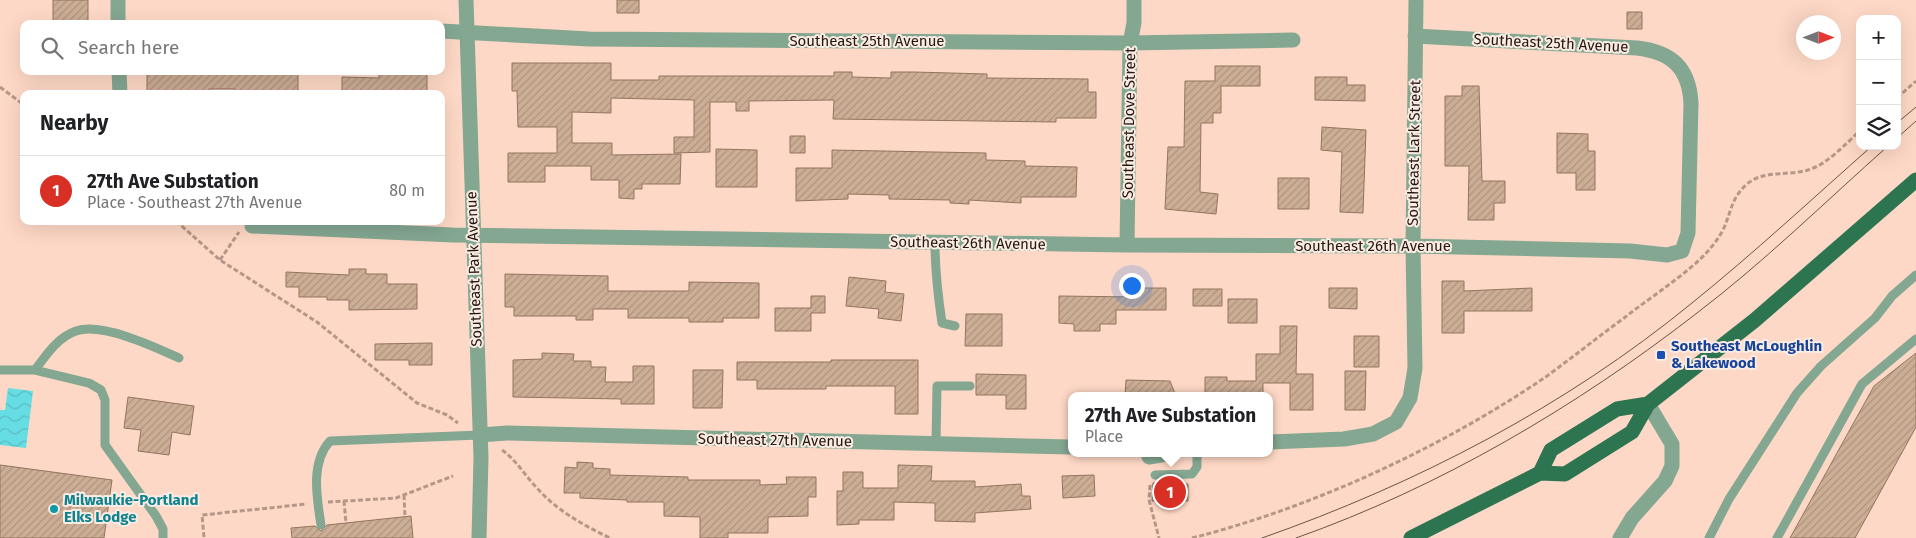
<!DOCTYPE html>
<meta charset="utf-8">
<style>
:root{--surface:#fff;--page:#f2f2f2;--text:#202124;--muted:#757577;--line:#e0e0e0;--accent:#d93025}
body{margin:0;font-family:"Fira Sans",sans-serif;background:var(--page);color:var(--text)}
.controls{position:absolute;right:15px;top:15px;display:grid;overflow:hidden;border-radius:10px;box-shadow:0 5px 20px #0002}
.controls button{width:45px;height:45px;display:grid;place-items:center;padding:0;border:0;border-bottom:1px solid var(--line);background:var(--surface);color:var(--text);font:25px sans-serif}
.compass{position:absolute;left:1796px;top:15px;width:45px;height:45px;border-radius:50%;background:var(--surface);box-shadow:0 5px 20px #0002;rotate:90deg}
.you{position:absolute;left:1131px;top:285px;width:18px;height:18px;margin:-12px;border:4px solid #fff;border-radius:50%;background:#1a73e8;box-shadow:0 0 0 8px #1a73e833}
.badge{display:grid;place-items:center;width:32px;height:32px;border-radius:50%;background:var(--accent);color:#fff;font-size:16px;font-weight:700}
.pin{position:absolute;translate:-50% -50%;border:2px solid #fff;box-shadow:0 1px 5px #0006}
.popup{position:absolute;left:1068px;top:392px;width:205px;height:65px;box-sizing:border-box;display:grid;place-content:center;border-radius:10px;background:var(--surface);filter:drop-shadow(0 1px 4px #0005);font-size:16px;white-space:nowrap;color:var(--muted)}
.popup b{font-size:19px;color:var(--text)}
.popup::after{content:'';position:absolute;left:50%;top:100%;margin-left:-10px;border:10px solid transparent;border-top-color:var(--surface)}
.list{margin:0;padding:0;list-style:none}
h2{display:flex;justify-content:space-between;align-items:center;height:65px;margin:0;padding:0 20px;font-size:21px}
h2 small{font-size:16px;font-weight:400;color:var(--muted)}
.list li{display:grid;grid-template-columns:32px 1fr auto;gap:15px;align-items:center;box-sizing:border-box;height:70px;padding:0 20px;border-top:1px solid var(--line)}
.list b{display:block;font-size:19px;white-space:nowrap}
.list p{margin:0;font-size:16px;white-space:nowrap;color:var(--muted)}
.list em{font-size:16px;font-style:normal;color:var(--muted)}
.icon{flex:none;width:28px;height:28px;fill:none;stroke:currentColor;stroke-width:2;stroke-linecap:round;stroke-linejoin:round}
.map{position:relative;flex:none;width:1916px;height:538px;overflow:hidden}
.search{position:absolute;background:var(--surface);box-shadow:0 5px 20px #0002;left:20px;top:20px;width:425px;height:55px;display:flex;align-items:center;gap:12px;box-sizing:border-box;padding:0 18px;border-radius:10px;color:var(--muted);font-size:19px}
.panel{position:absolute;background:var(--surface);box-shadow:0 5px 20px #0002;left:20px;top:90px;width:425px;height:135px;border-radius:10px}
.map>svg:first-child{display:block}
</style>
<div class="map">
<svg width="1916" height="538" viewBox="0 0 1916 538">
<defs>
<pattern id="water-waves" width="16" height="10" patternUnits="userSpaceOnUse" patternTransform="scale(1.25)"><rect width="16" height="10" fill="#65dde3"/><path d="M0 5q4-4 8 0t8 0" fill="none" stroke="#58bdc2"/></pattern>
<pattern id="building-hatch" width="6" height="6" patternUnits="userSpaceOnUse" patternTransform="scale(1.25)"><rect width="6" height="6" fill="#ccad95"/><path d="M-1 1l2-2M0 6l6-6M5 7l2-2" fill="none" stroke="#af947f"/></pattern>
</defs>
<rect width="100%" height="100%" fill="#fed8c6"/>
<path fill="url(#water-waves)" d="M8 388 33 391 26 448 0 445V410H5Z"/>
<path fill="url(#building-hatch)" stroke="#92755f" d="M53 0H88V24H53Z
M617 0H639V13H617Z
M1627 12H1642V29H1627Z
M512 63H611V80H659V76H834V72H852V77L891 78V72H914L987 74V78L1088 79V92H1096V118H1056V122L833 119 834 100 749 101V111H736V102H710V152L674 153V137H694V100L611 98V113L572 112V143H612V155L681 154 680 184H642V189H634V199L619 198V180H591V166H545V182H508V153H557V127H518L517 91H512Z
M1215 66H1260V86H1221V113H1213V123H1201L1200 192 1218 194 1216 214 1165 209 1168 147H1184L1185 81H1215Z
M147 71H298V94H235V89H209V94H147Z
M379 71H427V94H342V77L379 78Z
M1315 77H1347V85H1365V101L1315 100Z
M1462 86H1479L1482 181H1505V203H1494V220H1468L1469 166H1445V96H1462Z
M1322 127 1366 130 1363 213 1340 212 1342 152 1321 150Z
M1557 133 1588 134V151H1595V190H1576V173H1557Z
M790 136H805V153H790Z
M716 149 757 150V187H716Z
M832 150 986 153V160L1025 161V166L1077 167 1076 197H1021V203L969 200V204L950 203V200L889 199V195L848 194V199L796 201V168H832Z
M1278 178H1309V209H1278Z
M349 269H366V274H387V284H417V309L349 310V300H327V297H299V287H286V272L349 275Z
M505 274 608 276V291H689V282L759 283V318H723V322H689V318H628V309H593V320H576V316H514V307H505Z
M849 277 886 281 885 292 904 294 901 321 878 318 879 309 846 306Z
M1442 281H1464V291L1532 288V311H1464V333H1442Z
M1137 288H1166V310H1116V324H1100V331H1074V324L1059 323V296L1137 297Z
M1329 288H1357V309L1329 308Z
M1193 289H1222V306H1193Z
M811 296H825V313H811V331H775V308H811Z
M1228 299H1257V323H1228Z
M966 314H1002V346H965Z
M1280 326H1297L1296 374H1313V410H1290V383H1263V396H1205V377H1227V381H1256V354H1280Z
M1354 336H1379V367H1354Z
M432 343V365H409V360H375V344Z
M542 353 574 354 573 361H591V367H606L605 382H633V366H654V404H621V399L513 397V360L542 359Z
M1916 353V427L1855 538H1790L1874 386Z
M831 360H918V414H895V386H826V389H757V380H737V362H831Z
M693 370H723L722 408H693Z
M1345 371H1366L1365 410H1345Z
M976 374 1026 375V409H1006V395H976Z
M1126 380 1170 381 1176 396H1125Z
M128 397 194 406 190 435 172 432 169 455 138 451 141 430 124 428Z
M577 462 593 463V468L610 469V475L688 477V480H760V485L787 484 786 477H816V497H808V516L768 517V533H728V538H700V517L664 516V502H627V500L580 498V493H564L565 467 577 468Z
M0 465 112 480 104 538H0Z
M898 465 932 466 931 481H975V487L1021 484 1022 496H1030L1031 509 975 513V522L935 521V503L894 502V520H859V524L837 525V491H843V472H863V488H898Z
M1094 475 1095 496 1063 498 1062 476Z
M1153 483 1188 484V501H1152Z
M411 516 413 538H292L291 528 315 526 321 531 327 525Z"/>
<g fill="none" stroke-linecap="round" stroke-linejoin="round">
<path stroke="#b59789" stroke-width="3" stroke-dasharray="5 2.5" stroke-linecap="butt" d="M0 87 24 105
M1897 98 1916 81
M176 221 220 260 317 322 417 403 447 415 458 423
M220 260 239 232
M502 450C516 460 524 474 536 487 556 510 583 525 610 538
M1150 485 1149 500 1159 538
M404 495 405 517
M344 501 346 523
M328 502 396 498 453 476
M204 537 202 515 307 504
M1192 538C1314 507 1443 447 1547 376 1573 357 1598 337 1624 318 1647 300 1673 283 1695 264 1706 254 1716 243 1723 230 1731 213 1731 198 1747 184 1763 170 1788 176 1808 170 1828 164 1845 144 1860 131"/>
<path stroke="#84a792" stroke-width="9" d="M935 243C935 270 938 296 942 323L955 326
M0 370H35L89 383 101 390 105 400V445L156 516 163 529V538
M35 370C46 355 58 337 76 331 102 322 155 347 179 358
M936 443 937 386H970
M1155 475 1192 474 1197 467V453
M321 525C317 498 310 463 330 441L480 435
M1709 538 1729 499 1797 393 1821 366 1875 318 1892 296 1916 275
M1777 538 1862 384 1916 339"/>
<path stroke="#84a792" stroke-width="15" d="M118 0V24
M441 31 589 39 1130 43 1293 40
M119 71 120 94
M252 226 453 235 1127 245 1413 246 1630 251 1667 255 1682 251 1688 233 1691 103C1689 67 1671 52 1637 48L1415 36
M1127 245 1130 43 1134 23V0
M480 435 507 433 1071 447
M1269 442 1344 439 1373 434 1396 422 1410 398 1415 368 1413 246 1416 0
M1149 457 1173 453
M1620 538 1632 518 1665 481 1672 466V444L1648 404"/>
<path stroke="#84a792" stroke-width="15" d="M466 0 481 458 479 538"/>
<path stroke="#2d7451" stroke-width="15" d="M1540 473 1551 450 1617 409 1648 404
M1411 538 1540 473 1565 474 1632 432 1648 404 1755 320 1916 180"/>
<path stroke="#685449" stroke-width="1" d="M1897 123 1916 107
M1897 138 1916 121
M1262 538C1416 484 1565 407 1692 303 1754 253 1812 199 1872 146
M1296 538C1440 487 1576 407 1697 313 1764 262 1825 202 1888 146"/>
</g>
<rect fill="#1a4fb4" stroke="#faebe3" stroke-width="2" x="1656" y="350" width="10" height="10" rx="2.5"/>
<circle fill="#0f9aa8" stroke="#faebe3" stroke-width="2" cx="54" cy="509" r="5"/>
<g text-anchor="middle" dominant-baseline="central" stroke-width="4" stroke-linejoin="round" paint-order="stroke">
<g font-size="15" fill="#241811" stroke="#faebe3">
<text x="867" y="41">Southeast 25th Avenue</text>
<text transform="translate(1551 43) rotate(3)">Southeast 25th Avenue</text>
<text transform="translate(1129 123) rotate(-89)">Southeast Dove Street</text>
<text transform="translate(1414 153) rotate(-89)">Southeast Lark Street</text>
<text transform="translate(968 243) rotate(1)">Southeast 26th Avenue</text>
<text x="1373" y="246">Southeast 26th Avenue</text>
<text transform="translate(474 269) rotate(-92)">Southeast Park Avenue</text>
<text transform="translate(775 440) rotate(1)">Southeast 27th Avenue</text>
</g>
<g font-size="15" font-weight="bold" fill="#164399" stroke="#faebe3" text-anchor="start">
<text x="1671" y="346">Southeast McLoughlin<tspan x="1671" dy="17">&amp; Lakewood</tspan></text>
</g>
<g font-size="15" font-weight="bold" fill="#0d838f" stroke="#faebe3" text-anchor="start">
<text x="64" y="500">Milwaukie-Portland<tspan x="64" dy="17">Elks Lodge</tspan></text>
</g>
</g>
</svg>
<div class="controls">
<button>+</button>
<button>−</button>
<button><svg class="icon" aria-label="layers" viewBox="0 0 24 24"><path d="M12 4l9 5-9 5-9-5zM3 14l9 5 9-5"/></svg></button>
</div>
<svg class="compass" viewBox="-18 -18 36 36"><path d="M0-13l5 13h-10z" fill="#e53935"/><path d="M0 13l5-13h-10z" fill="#757577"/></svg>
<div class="you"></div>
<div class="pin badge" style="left:1170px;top:492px">1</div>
<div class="popup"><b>27th Ave Substation</b>Place</div>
<div class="search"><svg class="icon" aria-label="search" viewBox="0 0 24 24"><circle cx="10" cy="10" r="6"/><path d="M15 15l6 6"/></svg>Search here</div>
<section class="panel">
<h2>Nearby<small></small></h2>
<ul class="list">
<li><span class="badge">1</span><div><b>27th Ave Substation</b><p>Place · Southeast 27th Avenue</p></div><em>80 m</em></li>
</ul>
</section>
</div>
